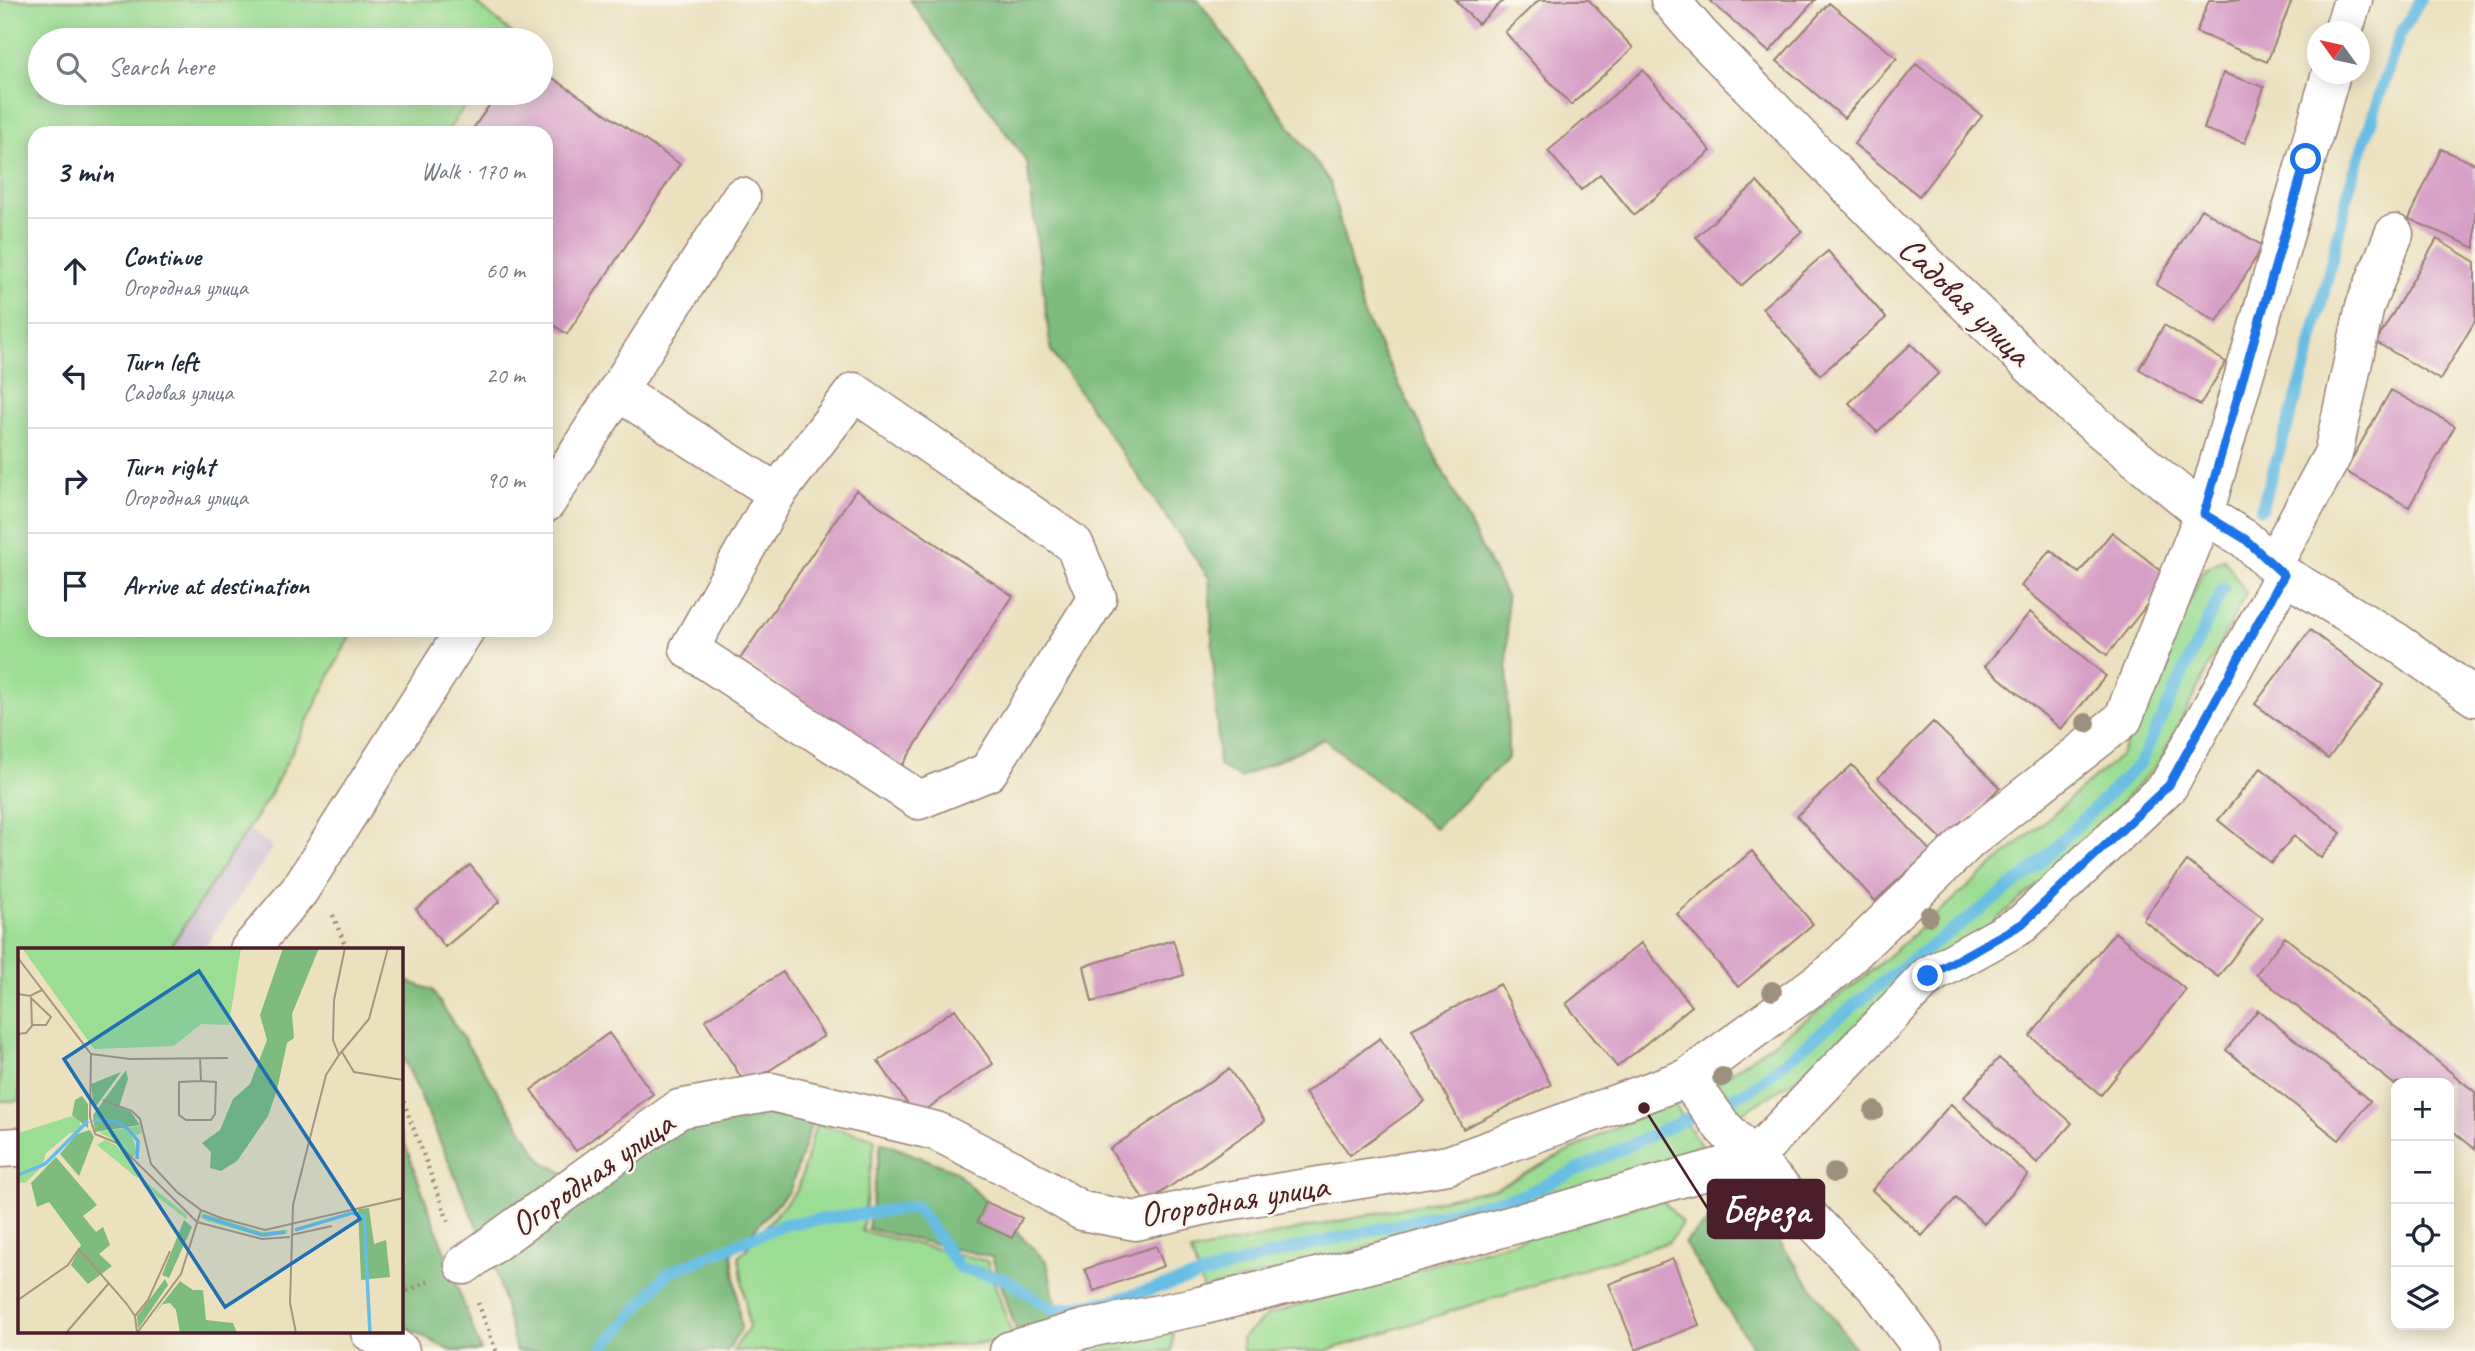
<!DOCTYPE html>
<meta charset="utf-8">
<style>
:root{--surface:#fff;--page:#f2f2f3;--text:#1f2937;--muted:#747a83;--line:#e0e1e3}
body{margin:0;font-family:Caveat,sans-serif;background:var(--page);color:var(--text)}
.controls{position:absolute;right:21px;bottom:21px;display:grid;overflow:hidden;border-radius:14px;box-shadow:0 4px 18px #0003}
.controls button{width:63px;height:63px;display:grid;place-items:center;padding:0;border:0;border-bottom:2px solid var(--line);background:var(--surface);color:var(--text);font:35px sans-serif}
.compass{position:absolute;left:2307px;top:21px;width:63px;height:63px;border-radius:50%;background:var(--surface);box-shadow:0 4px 18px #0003;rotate:303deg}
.stop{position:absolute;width:21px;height:21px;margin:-16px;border:5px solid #1a73e8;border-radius:50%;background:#fff}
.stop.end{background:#1a73e8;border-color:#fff;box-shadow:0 2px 7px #0008}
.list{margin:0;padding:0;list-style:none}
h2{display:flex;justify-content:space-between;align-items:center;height:91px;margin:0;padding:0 28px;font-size:30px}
h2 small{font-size:23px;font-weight:400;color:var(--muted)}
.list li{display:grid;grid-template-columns:46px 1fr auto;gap:21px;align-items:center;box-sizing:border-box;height:105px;padding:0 28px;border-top:2px solid var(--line)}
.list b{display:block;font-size:26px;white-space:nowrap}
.list p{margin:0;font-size:23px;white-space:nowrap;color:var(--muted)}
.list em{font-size:23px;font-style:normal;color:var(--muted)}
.icon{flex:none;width:38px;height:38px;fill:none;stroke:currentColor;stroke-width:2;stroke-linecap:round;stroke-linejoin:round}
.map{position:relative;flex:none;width:2475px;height:1351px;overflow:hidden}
.search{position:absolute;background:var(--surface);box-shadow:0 4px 18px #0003;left:28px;top:28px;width:525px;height:77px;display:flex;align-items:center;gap:18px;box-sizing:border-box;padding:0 24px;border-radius:38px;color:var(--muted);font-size:26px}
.panel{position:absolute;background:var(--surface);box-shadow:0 4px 18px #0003;left:28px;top:126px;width:525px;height:511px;border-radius:21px}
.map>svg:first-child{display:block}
</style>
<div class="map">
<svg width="2475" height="1351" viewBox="0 0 2475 1351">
<rect width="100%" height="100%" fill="#fbf7ec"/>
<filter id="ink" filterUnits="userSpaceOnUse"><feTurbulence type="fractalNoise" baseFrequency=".0143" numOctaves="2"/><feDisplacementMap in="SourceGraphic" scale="14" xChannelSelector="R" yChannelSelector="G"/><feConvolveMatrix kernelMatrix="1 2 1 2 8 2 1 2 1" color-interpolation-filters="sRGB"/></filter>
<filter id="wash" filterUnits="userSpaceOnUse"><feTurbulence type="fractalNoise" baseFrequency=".00686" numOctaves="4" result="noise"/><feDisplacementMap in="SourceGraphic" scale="28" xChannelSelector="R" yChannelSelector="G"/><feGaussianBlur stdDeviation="1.57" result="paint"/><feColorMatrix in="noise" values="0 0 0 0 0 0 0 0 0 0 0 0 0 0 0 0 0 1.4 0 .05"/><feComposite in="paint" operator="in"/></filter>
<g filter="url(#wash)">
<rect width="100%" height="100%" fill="#ebe1bf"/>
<path fill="#cebed2" d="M210 801 273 847 203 950H141Z"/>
<path fill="#9cdd94" stroke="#737e60" stroke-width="2" d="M0 0H473L514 35 511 40H40V93H474L446 133H35V630H353L269 797 168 950H19V1101H0Z
M2224 559 2246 593 2161 760 2078 851 1985 929 1907 983 1790 1083 1734 1118 1712 1086 1856 984 2121 755 2204 569Z
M1673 1102 1703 1149 1615 1183 1203 1290 1191 1252 1497 1188 1622 1124Z
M816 1124 875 1138 862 1231 987 1261 1014 1341 941 1346 839 1348 825 1351H733L749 1327 739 1257 798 1189Z
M1661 1199 1682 1223 1669 1242 1326 1351H1243L1242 1338 1268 1315 1368 1283Z
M1155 1323 1173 1334 1172 1351H1052Z"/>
<path fill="#7dbc7e" stroke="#646e54" stroke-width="2" d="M910 0H1198L1330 182 1363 313 1507 598 1508 758 1435 828 1324 739 1240 778 1219 766 1209 578 1051 351 1027 162Z
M401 979 432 990 543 1162 593 1188 681 1122 760 1107 812 1122 790 1190 732 1254 741 1329 727 1351H516L496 1270 401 1052Z
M401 1133 481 1351H451L401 1325Z
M881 1142 954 1170 1047 1262 1059 1323 1018 1336 992 1257 868 1229Z
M1716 1214 1763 1219 1857 1351H1755L1684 1243Z"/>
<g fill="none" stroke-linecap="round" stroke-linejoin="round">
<path stroke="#68bde4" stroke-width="12" d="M2261 509 2305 370 2350 185 2399 37 2420 0
M600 1351 668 1273 785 1224 916 1207 960 1268 1005 1279 1053 1310 1112 1301 1288 1250 1523 1195 1751 1089 1887 979 2028 874 2140 763 2223 589"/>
</g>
<g id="blocks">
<path fill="#d69fc8" d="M1455 0H1504L1478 24Z
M1539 0H1589L1633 48 1571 105 1505 32Z
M1709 0H1815L1769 52Z
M2209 0H2292L2267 62 2196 32Z
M1829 3 1897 58 1844 118 1777 61Z
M1916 64 1982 116 1919 196 1854 144Z
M541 70 680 164 567 334 546 320V133H470L498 93H541Z
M1643 70 1711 151 1634 215 1600 174 1581 190 1548 151Z
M2223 73 2264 87 2245 143 2204 129Z
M2441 149 2475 164V248L2409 219Z
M1757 182 1802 231 1741 286 1696 237Z
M2201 209 2263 246 2217 322 2156 285Z
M2437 239 2475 262V321L2440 380 2376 342Z
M1828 251 1886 318 1820 375 1762 308Z
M2164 325 2226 362 2200 405 2139 369Z
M1911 344 1939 373 1877 432 1849 403Z
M2391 390 2455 426 2409 507 2345 471Z
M856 490 1013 596 901 767 740 659Z
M2112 532 2169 577 2107 655 2021 586 2050 550 2079 573Z
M2030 612 2106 676 2061 729 1985 666Z
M2310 630 2383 685 2328 759 2255 704Z
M1933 722 2000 787 1946 843 1878 778Z
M1852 765 1930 851 1875 901 1797 816Z
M2261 768 2341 833 2321 858 2294 836 2271 863 2218 820Z
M1752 851 1813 924 1738 987 1677 914Z
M2187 861 2263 918 2218 977 2143 920Z
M470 865 500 901 445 947 416 909Z
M2115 932 2186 990 2101 1095 2030 1036Z
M2285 937 2475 1092V1149L2449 1128V1083H2396V1086L2256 974Z
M1173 940 1184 975 1092 1002 1084 966Z
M1641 943 1692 1006 1617 1067 1566 1004Z
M783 972 824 1036 746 1085 705 1020Z
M1500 984 1551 1085 1463 1129 1412 1029Z
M955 1009 993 1064 916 1116 878 1061Z
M2258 1010 2370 1101 2339 1140 2226 1050Z
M609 1033 653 1094 576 1151 531 1090Z
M1380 1038 1425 1101 1350 1155 1305 1093Z
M1999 1058 2072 1123 2037 1163 1964 1097Z
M1229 1069 1265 1121 1146 1203 1110 1149Z
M1951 1104 2028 1175 1984 1224 1956 1198 1922 1236 1872 1190Z
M986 1202 1022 1218 1012 1238 977 1222Z
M1156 1246 1164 1266 1094 1291 1085 1269Z
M1673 1259 1699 1325 1636 1350 1609 1284Z"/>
</g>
</g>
<g filter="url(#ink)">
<use href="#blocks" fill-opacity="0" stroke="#9a8075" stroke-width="2"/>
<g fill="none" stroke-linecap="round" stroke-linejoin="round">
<g stroke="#9a8075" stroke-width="41">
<path id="minor" d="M1670 0 1699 34 1894 233 2075 408 2204 514 2245 539 2284 575 2395 641 2475 697
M2343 32 2353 0
M617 391 777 493 854 392 1074 544 1097 598 988 772 919 800 689 649 777 493
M546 503 741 197
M2273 565 2333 454 2365 306 2394 234
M249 950 299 891 465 630
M1687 1078 1722 1126 1878 1289 1924 1351
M0 1148 19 1147
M464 1265 679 1109 771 1092 936 1131 1013 1170 1082 1211 1136 1221 1215 1203 1448 1165 1687 1078 1834 971 1968 841 2123 719 2204 514 2331 74
M370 1332 400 1351
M1009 1351 1084 1329 1200 1306 1390 1259 1753 1158 1928 976 2022 924 2169 785 2284 575"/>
</g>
<path stroke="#9a8075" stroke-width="4.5" stroke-dasharray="2 5" stroke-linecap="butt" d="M333 915 347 950
M401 1095 450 1226
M401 1294 429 1281
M478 1303 496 1351"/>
<use href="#minor" stroke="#fff" stroke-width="38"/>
</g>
<g fill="#9d907c">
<circle cx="2086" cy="723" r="10"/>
<circle cx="1929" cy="916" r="10"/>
<circle cx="1772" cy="991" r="10"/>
<circle cx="1722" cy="1077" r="10"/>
<circle cx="1874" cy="1111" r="10"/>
<circle cx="1834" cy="1173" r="10"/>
</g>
</g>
<g fill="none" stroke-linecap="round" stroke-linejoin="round" filter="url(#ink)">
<path stroke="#1a73e8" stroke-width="9" d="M1928 976 2022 924 2169 785 2284 575 2245 539 2204 514 2306 159"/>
</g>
<g text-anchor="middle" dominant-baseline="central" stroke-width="5" stroke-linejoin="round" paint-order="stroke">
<g font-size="35" fill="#4a1f2b" stroke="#fbf7ec">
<text transform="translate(1965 301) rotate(44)">Садовая улица</text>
<text transform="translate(592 1174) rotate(-35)">Огородная улица</text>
<text transform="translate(1234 1200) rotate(-9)">Огородная улица</text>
</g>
</g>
<g transform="translate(18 948)">
<rect width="385" height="385" fill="#ebe1bf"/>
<path d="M4 0H223L211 77 183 76 156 98 76 101ZM54 168 61 170 64 183 52 185 28 205 24 219 7 235 0 234V185ZM122 178 124 185 114 189 119 204 113 212 101 195 81 184ZM87 192 98 197 124 227 119 230 79 197ZM128 234 169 267 168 271 124 237ZM184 265 244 284 270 282 268 286 246 289 189 273 182 269Z" fill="#9cdd94"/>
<path d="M265 0H301L274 66 276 90 269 95 259 142 250 168 219 213 203 223 192 220 193 204 184 195 202 182 215 151 232 136 249 92 242 67ZM108 122 110 131 101 159 113 164 122 177 77 184 75 167ZM103 124 76 161 73 136ZM64 148 70 156V180L54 167 57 152ZM72 182 76 189 61 228 42 206 59 186ZM38 209 79 257 65 268 78 284 85 279 92 297 81 306 94 318 70 336 53 317 63 297 31 254 19 259 13 235ZM351 260 356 296 368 292 372 329 343 332 340 261ZM166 272 174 279 151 330 144 327ZM147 331 150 337 120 381 119 368ZM162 333 175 342H185L188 372 215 375 219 385H162L158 362 152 355 145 356 136 366Z" fill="#7dbc7e"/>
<path fill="none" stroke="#68bde4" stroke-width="3.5" d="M75 172 97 173 110 181 120 193 119 211M0 227 27 216 70 173M185 268 244 287 267 284M277 282 334 265 346 268 352 385"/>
<path fill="none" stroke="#ab9384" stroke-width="2" d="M0 10 73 106 72 169 77 186 99 195 179 274 244 291 272 289M0 46 12 48 24 42M13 50 33 69 28 77H14M0 86 8 85 14 78 13 49M324 104 336 124 385 132M73 106 112 111 210 110M321 107 351 71 370 0M182 110 183 133 198 134 197 166 193 172H168L161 167V134L183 133M85 152 114 163 122 171 133 216 159 244 183 262 203 270 247 282 385 250M273 287 314 278M0 352 50 317 61 301 108 355 117 368 119 385M117 368 130 352 152 303M48 385 91 335M119 385 163 326 183 262M278 385 272 355 275 257 308 127 321 107 315 92 316 52 327 0"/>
<path fill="#1f6fb2" fill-opacity="0.15" stroke="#1f6fb2" stroke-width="3.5" d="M181 23 342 271 207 359 46 111Z"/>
<rect width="385" height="385" fill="none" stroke="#4a1f2b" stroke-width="3.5"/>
</g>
<path fill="none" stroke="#4a1f2b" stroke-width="2.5" d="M1644 1108L1708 1209"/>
<circle fill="#4a1f2b" stroke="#fbf7ec" stroke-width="2.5" cx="1644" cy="1108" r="7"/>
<rect fill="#4a1f2b" stroke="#4a1f2b" stroke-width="2.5" x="1708" y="1180" width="116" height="58" rx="7"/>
<g font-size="37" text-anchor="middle" font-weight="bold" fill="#fff">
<text x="1766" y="1222">Береза</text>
</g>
</svg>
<div class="controls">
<button>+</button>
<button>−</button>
<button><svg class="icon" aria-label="locate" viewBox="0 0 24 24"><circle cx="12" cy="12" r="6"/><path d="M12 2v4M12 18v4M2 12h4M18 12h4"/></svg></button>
<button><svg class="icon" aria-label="layers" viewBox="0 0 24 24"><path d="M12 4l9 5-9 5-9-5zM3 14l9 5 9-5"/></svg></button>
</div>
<svg class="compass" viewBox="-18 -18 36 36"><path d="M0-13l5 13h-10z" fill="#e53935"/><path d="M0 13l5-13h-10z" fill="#747a83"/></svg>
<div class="stop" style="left:2306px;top:159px"></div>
<div class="stop end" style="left:1928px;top:976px"></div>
<div class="search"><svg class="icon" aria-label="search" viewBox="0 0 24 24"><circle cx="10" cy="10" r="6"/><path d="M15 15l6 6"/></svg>Search here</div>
<section class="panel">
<h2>3 min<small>Walk · 170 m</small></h2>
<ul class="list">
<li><svg class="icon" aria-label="ahead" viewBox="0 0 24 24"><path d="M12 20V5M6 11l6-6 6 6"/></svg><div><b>Continue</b><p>Огородная улица</p></div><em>60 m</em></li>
<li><svg class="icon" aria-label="left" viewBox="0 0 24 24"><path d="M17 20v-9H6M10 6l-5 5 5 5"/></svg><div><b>Turn left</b><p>Садовая улица</p></div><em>20 m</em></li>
<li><svg class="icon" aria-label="right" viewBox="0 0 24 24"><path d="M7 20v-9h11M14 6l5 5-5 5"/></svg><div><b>Turn right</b><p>Огородная улица</p></div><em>90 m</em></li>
<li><svg class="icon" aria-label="arrive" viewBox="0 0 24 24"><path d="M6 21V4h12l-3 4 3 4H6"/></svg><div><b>Arrive at destination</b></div></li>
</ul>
</section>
</div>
